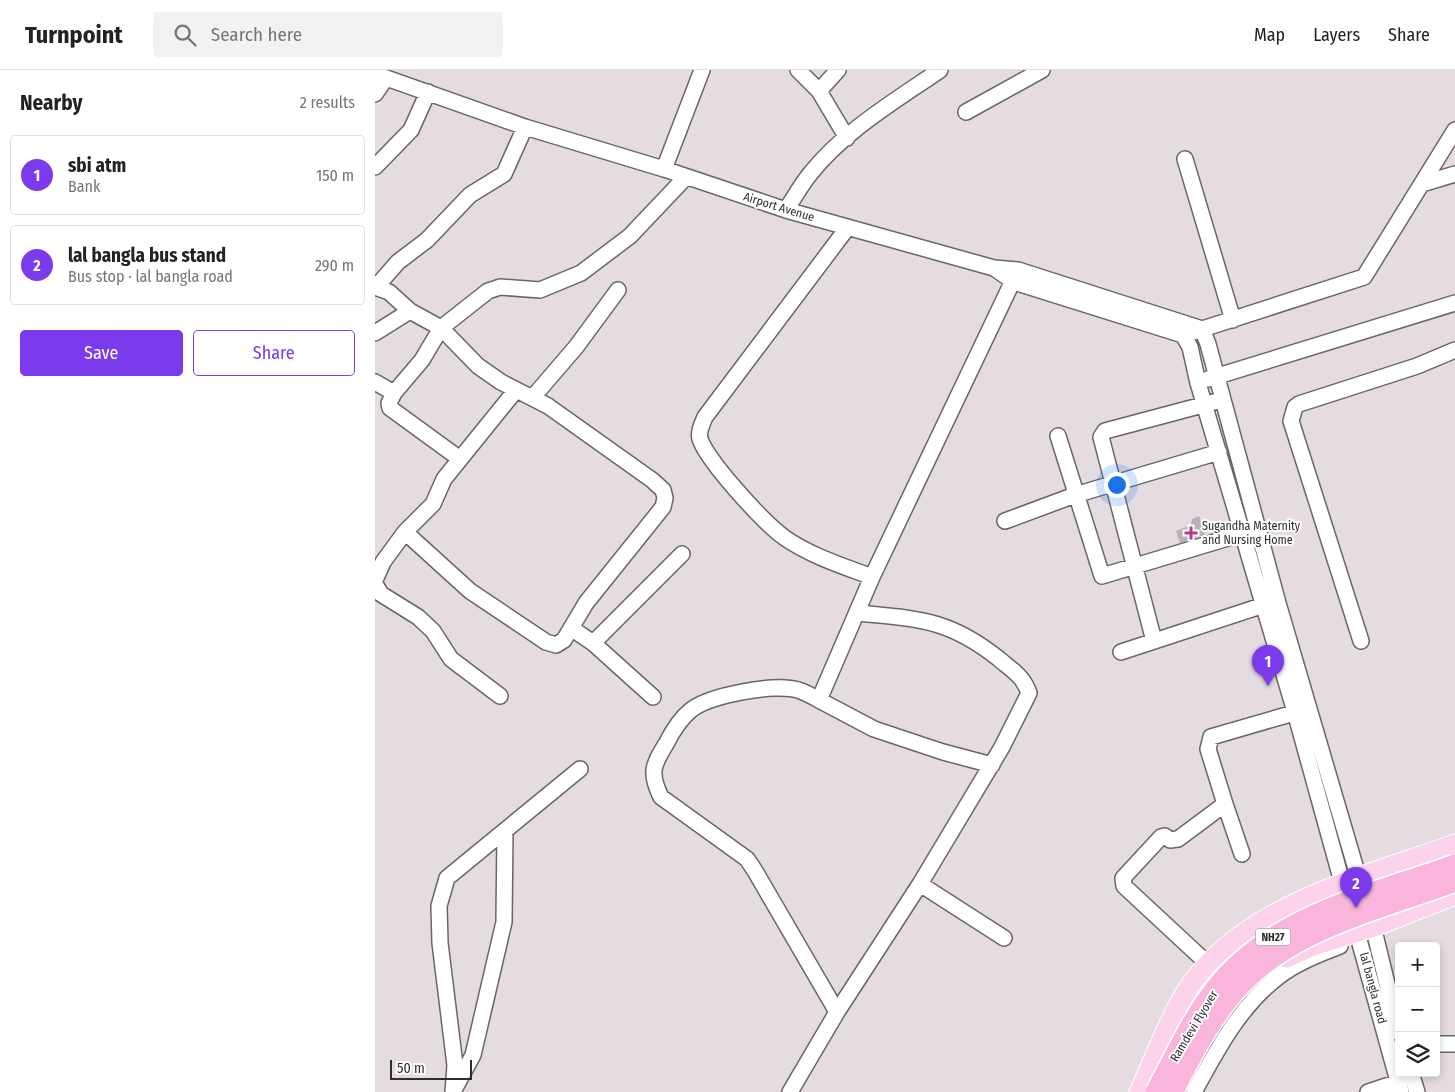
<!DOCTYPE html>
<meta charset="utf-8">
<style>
:root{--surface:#fff;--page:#f2f2f2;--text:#222;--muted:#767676;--line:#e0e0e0;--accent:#7c3aed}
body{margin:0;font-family:"Fira Sans Condensed",sans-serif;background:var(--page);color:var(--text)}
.controls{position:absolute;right:15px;bottom:15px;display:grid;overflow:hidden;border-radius:5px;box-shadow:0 2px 8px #0003}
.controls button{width:45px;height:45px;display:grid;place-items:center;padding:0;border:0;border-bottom:1px solid var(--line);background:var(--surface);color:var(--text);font:25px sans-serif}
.scale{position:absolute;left:15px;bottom:12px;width:82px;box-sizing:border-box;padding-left:5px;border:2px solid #2f2c2e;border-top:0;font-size:14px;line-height:18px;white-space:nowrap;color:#2f2c2e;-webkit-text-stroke:4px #fff;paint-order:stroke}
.you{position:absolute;left:741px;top:414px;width:18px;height:18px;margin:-12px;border:4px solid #fff;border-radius:50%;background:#1a73e8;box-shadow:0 0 0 8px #1a73e833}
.badge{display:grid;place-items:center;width:32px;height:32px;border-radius:50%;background:var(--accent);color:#fff;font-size:16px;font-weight:700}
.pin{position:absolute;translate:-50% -41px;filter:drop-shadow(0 1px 2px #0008)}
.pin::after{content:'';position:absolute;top:26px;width:18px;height:15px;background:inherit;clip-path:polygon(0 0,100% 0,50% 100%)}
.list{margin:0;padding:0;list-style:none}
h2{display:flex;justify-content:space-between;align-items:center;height:65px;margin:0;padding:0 20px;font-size:21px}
h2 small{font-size:16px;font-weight:400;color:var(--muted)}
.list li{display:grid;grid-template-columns:32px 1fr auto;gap:15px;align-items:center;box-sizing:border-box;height:80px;margin:0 10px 10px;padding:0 10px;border:1px solid var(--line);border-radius:5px}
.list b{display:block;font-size:19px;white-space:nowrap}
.list p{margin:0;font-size:16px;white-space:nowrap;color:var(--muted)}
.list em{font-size:16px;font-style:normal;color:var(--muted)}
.actions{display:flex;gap:10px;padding:15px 20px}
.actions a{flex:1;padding:11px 0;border:1px solid var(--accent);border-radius:5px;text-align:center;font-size:18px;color:var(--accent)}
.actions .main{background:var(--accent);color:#fff}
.icon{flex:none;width:28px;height:28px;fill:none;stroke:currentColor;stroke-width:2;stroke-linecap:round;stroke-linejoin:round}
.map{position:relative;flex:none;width:1080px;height:1022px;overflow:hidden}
header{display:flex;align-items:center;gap:30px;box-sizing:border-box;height:70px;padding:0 25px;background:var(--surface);border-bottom:1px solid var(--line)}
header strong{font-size:24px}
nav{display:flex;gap:28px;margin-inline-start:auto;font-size:18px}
.search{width:350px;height:45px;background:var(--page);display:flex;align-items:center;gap:12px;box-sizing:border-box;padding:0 18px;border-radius:5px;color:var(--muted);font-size:19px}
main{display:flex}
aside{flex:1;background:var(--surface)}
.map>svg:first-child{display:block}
</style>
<header>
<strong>Turnpoint</strong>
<div class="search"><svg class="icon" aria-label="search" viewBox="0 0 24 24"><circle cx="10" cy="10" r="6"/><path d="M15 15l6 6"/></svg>Search here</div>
<nav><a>Map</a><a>Layers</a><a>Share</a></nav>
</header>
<main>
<aside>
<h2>Nearby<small>2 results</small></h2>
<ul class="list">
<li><span class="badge">1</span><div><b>sbi atm</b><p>Bank</p></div><em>150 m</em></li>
<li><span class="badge">2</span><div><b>lal bangla bus stand</b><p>Bus stop · lal bangla road</p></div><em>290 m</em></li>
</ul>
<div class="actions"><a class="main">Save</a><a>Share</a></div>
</aside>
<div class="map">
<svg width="1080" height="1022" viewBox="0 0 1080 1022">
<rect width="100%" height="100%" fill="#e4dce0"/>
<path fill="#b8b1b5" d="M824 446 830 465 805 473 801 461 816 455 817 449Z"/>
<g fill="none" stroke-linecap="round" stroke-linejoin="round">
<g stroke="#6b6568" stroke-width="18">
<path id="minor" d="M423 0 444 21 472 68
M0 4 150 57 289 99 411 140 619 198 639 212 808 265
M444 21 463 0
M0 24 11 8
M591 42 667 0
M810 89 858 250
M0 97 36 60 53 22
M289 99 327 0
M1047 114 1080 104
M411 140C419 128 426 115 435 104 469 61 520 31 565 0
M473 157 330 347C327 354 323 362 325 369 333 392 389 453 410 468 436 486 468 496 497 507
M619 198 643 200 827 259 833 274 903 533 986 816
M0 217 14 222 35 241 66 258 113 221 125 217 165 220 206 203 255 166 310 108
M1 217 23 192 52 170 95 125 129 104 150 57
M818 262 989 207 1080 60
M0 263 35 241
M808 265 815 277 823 313 920 642 970 823
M833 309 1080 233
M0 312 19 323 47 290 66 258 103 296 126 312 173 336 277 410 288 420 290 428 288 437 211 533 189 570 181 575 171 572 95 521 30 462
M19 323 14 333 15 338 85 389
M158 327 201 277 243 220
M683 366 727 506 876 461
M630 451 700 425 844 382
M0 510 8 492 30 462 58 434 69 409 141 320
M0 514 6 524 43 547 58 561 76 589 125 626
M196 558 218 573 307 484
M779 571 726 367 730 361 839 332
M986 571 916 351 920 337 924 334 1042 296 1080 280
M218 573 278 627
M746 582 898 532
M444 630 499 659 568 682 617 695
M850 734 867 784
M545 814 629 868
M996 848 1024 963
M979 852 1026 1022
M833 894 749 816 748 808 786 767 790 766 795 770 803 769 850 734 833 679 836 667 929 640
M462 942 380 801 372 789 286 727C274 703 278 695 291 674 297 662 306 648 316 640 335 625 401 613 423 620 430 622 437 626 444 630L497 507 643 200
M1061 974H1080
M1036 1003 1042 1022
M80 1018 98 985 129 852 130 761
M78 1022 80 995 65 873 64 836 72 808 205 699
M415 1022 462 942 545 814 627 677 654 623C648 606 638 601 624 589 574 549 544 549 483 543
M819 1022C842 980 864 937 903 907 921 893 944 884 965 876
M993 1022 1023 1012"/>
</g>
<g stroke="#fff" stroke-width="21">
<path id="major" d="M911 888 938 876 999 857 1080 825
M764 1022C779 990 791 955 809 925 862 836 989 807 1080 774"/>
</g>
<use href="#minor" stroke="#fff" stroke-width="15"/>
<use href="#major" stroke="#fcd3ea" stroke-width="19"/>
<g stroke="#fff" stroke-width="24" stroke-linecap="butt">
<path id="highway-bridge" d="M800 1017C817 984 834 951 858 923 913 858 1004 840 1080 811
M781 1022C800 987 816 951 840 920 896 846 997 825 1080 795"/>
</g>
<use href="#highway-bridge" stroke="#fab5dc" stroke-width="21"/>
</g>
<path fill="#b4398a" stroke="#fff" stroke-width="2" d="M813.5 455.5h5v5h5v5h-5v5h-5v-5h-5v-5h5z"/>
<g text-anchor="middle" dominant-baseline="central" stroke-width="4" stroke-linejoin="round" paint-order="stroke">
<rect fill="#fff" stroke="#6d6b6d" stroke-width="1" x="880.5" y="858.5" width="35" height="17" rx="4"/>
<g font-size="11" font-weight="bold" fill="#2f2c2e">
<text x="898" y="867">NH27</text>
</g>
<g font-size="12" fill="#2f2c2e" stroke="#fff">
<text transform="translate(404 137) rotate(17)">Airport Avenue</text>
<text transform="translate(998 918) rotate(75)">lal bangla road</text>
<text transform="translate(819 956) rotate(-59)">Ramdevi Flyover</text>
</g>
<g font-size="12" fill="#2f2c2e" stroke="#fff" text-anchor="start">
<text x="827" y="456">Sugandha Maternity<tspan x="827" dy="14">and Nursing Home</tspan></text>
</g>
</g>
</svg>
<div class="controls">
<button>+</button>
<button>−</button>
<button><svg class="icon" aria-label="layers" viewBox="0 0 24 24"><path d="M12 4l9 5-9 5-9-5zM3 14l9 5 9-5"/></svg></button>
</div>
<div class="scale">50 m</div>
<div class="you"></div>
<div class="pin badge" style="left:893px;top:616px">1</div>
<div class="pin badge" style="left:981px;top:838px">2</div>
</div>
</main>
